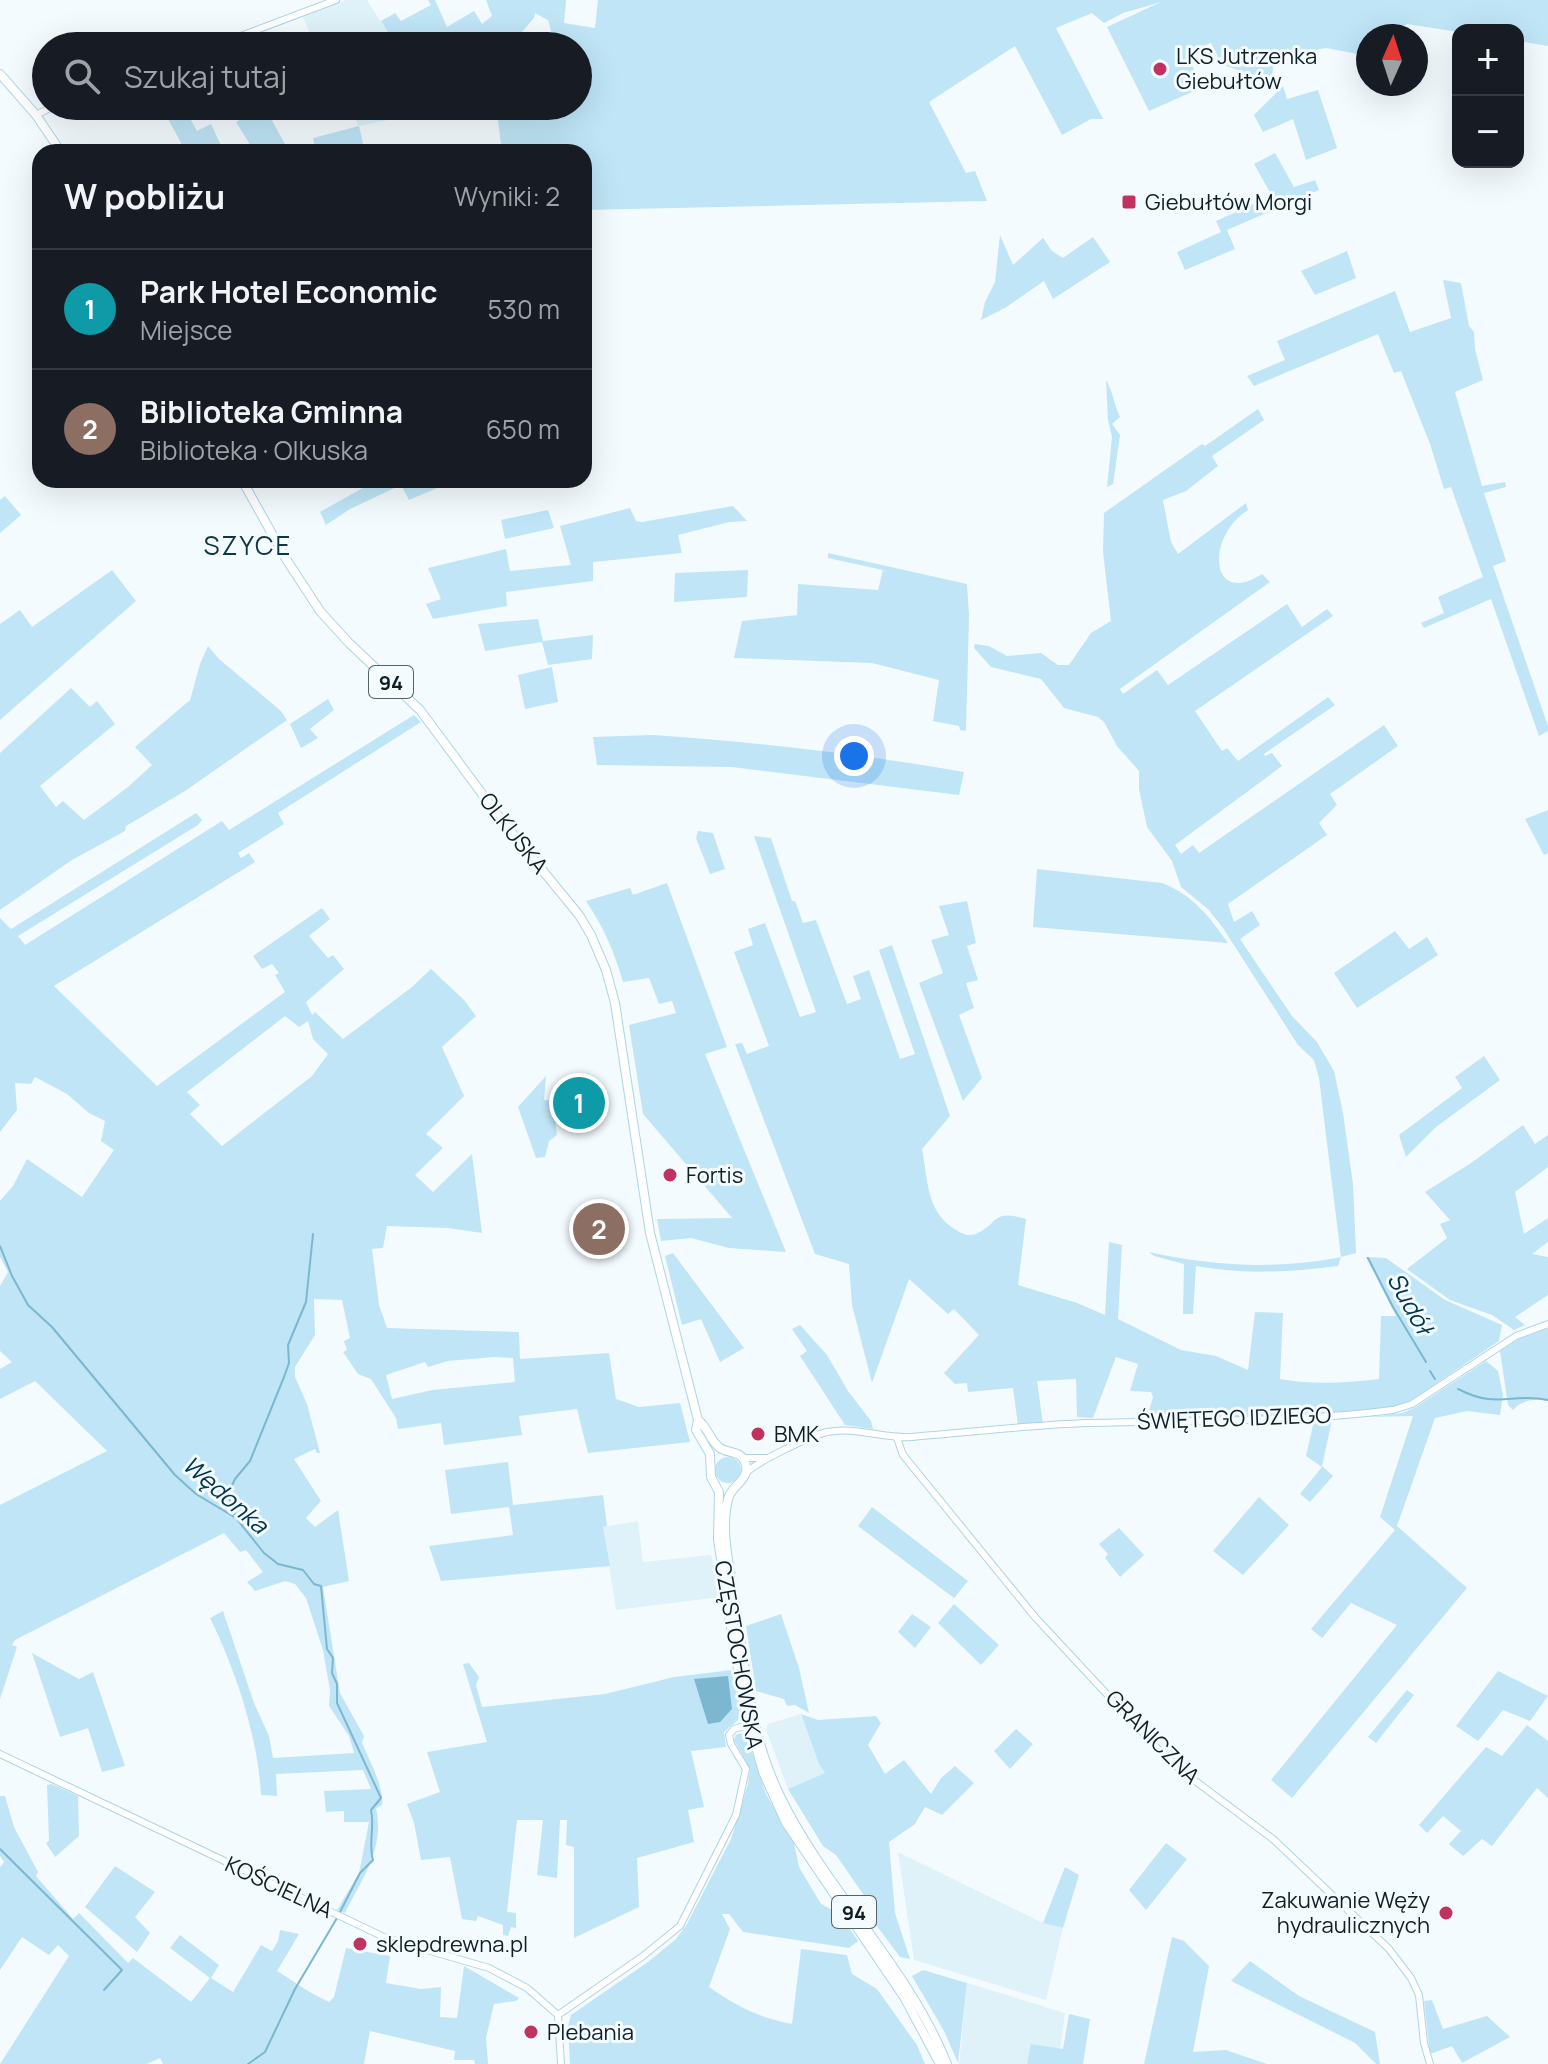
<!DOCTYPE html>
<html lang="pl">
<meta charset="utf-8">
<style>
:root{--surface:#171b24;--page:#20242c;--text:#f1f3f6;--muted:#9ea1a6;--line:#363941;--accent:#b45309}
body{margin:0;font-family:Manrope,sans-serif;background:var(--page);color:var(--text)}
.controls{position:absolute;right:24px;top:24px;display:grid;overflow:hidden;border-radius:16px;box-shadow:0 8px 32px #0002}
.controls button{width:72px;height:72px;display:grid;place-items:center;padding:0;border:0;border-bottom:2px solid var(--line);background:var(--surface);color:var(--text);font:40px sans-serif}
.compass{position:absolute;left:1356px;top:24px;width:72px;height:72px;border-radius:50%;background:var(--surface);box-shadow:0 8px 32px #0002;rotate:3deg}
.you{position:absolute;left:854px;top:756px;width:28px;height:28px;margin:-20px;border:6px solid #fff;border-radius:50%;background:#1a73e8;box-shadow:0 0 0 12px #1a73e833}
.badge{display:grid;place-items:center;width:52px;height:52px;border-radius:50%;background:var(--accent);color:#fff;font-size:26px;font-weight:700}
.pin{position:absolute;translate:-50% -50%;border:4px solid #fff;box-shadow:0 2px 8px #0006}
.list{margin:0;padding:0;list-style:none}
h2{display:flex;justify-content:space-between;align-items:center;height:104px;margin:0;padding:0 32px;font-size:34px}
h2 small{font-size:26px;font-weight:400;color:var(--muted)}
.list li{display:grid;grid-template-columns:52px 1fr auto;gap:24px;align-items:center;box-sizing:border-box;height:120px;padding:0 32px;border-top:2px solid var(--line)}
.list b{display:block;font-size:30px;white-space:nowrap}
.list p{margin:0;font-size:26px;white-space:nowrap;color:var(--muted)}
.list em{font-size:26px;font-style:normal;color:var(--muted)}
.icon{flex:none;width:44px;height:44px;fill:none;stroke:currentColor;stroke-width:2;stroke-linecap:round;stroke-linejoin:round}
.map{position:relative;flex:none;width:1548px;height:2064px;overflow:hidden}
.search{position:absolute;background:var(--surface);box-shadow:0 8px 32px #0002;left:32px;top:32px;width:560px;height:88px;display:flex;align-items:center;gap:20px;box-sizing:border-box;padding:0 28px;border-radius:44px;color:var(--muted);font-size:30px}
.panel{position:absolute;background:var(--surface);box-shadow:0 8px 32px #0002;left:32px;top:144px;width:560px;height:344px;border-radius:24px}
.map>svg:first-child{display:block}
</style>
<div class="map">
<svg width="1548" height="2064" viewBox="0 0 1548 2064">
<rect width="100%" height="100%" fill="#f4fbff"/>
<path fill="#dff2fa" d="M345 0H367L396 46H315L303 17Z
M348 106H448L449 107 359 126Z
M638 1521 643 1562 711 1555 721 1597 616 1610 603 1527Z
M801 1714 819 1764 826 1773 788 1789 766 1730 768 1724Z
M898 1852 1043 1923 1063 1928 1046 2000 914 1960Z
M967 1983 1065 2013 1060 2051 1032 2044 1027 2064H959Z"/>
<path fill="#bfe5f6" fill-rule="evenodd" d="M428 0H435L447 27 474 11 482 24 492 16 486 0H566L564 23 595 28 598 0H1548V46L1518 41V30L1458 32 1407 24 1403 27V36H1368V56L1326 48 1275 58 1271 80 1222 65 1211 43 1186 53 1201 84 1194 91 1149 111 1107 27 1161 2 1123 13 1104 23 1092 13 1056 28 1103 119H1091L1062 135 1015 46 929 102 966 173 975 171 987 201 584 210V152H502L496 106H578V46H555L548 20 535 13 534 18 510 46H414L411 41 396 46 381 21 395 13 401 21 431 5Z
M1283 86 1287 99 1318 90 1337 148 1306 160 1293 119 1263 132 1254 115Z
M161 106H183L197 131 211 124 224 152H186Z
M264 106 285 144 254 151 236 122Z
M359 126 365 152H316L313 138Z
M1275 153 1294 187 1315 180 1319 190 1227 230 1235 249 1185 270 1177 252 1221 232 1216 221 1272 196 1254 164Z
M1000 235 1013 265 1043 238 1052 251 1063 258 1093 237 1110 262 1053 299 1044 281 1005 308 981 320 985 302 995 282Z
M1347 251 1356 278 1315 295 1301 271Z
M1443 280 1461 283 1469 326 1474 332 1475 349 1483 380 1455 392 1482 486 1505 482 1506 487 1484 493 1506 561 1493 566 1548 726V731L1539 736 1491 599 1424 628 1421 623 1444 613 1438 597 1483 577 1451 487 1444 489 1430 444 1401 371 1394 373 1378 334 1254 386 1247 376 1285 360 1277 341 1395 291 1410 332 1451 318Z
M1106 380C1113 392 1114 404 1120 417L1112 424 1120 435 1113 484 1107 487 1112 437 1108 420Z
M1258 409 1264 420 1212 456 1218 466 1186 491 1163 500 1171 542 1178 554 1246 503 1248 510C1205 537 1210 608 1262 574L1270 582 1120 689 1123 694 1157 670 1168 685 1287 604 1302 627 1327 609 1333 616 1195 711 1222 751 1227 748 1238 761 1328 697 1335 705 1264 754 1265 756 1272 753 1282 766 1175 845 1181 854 1193 845 1199 853 1384 725 1398 746 1330 794 1337 805 1319 823 1327 835 1228 904 1234 922 1252 911 1260 925 1240 939 1292 1016 1317 1042 1334 1071 1343 1113 1353 1184 1356 1253 1341 1257 1338 1266C1290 1272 1244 1275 1196 1266L1193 1314H1183L1184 1264 1154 1256 1149 1252C1213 1266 1276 1270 1341 1257L1319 1078 1314 1060 1298 1045 1223 928 1208 909 1181 887 1172 861 1147 827 1139 789V771L1117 746 1104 722 1098 717 1064 708 1041 679 991 667 974 648 975 644 989 646 1007 656 1041 653 1058 665H1069L1091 633 1111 621 1103 552 1104 513 1202 444 1205 446Z
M377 480H456L409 500 401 485 350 509 326 525 320 512Z
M5 496 21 515 0 533V500Z
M733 506 747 521 729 522 678 535 682 553 593 562V581L506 592 507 606 433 619 426 604 441 599 428 568 506 549 510 571 571 565 560 526 630 508 636 521 642 522Z
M548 510 554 528 505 539 501 520Z
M828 553 967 584 969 616 966 731 960 730 959 726 933 721 939 680 872 663 734 658 742 621 797 615 798 584 878 590 883 570 828 558Z
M112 570 136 601 0 720V624L20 610 32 627Z
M748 570 747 597 674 602 675 573Z
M538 619 543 641 593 635 592 659 548 665 542 642 485 651 478 624Z
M208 646 219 659 281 711 287 720 185 791 126 826 125 831 72 860 0 910V753L71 688 90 707 97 701 115 724 40 786 56 807 63 801 84 820 128 787 152 765 135 747 190 700 200 664Z
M552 667 558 702 525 709 518 675Z
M328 699 334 710 310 729 318 738 301 748 290 724Z
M414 715 421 722 278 813 284 824 238 853 241 858 249 853 255 862 54 986 157 1086 285 992 275 975 279 973 272 964 262 969 253 956 322 908 330 919 309 936 328 958 333 955 344 969 306 1002 312 1015 315 1012 343 1039 412 987 431 969 464 1000 476 1016 442 1047 464 1096 426 1134 443 1148 415 1175 433 1192 472 1154 482 1233 448 1228 387 1226 383 1248 372 1249 379 1305 387 1328 519 1332 520 1359 609 1353 616 1399 639 1407 680 1403 690 1442 588 1453 577 1409 519 1416 522 1435 444 1445 441 1423 398 1429 396 1418 371 1379 358 1374 343 1352 347 1350 344 1341 350 1338 342 1300 314 1299 315 1335 295 1367V1377L307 1404 320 1453H317L315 1449 294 1459 321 1501 306 1518 315 1527 338 1510 349 1581 323 1587 340 1693 364 1736 362 1742C369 1761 384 1785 382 1805L376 1808C385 1849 362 1879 345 1913L337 1910 359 1873 369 1822H344V1811L326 1812 324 1791 371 1789 363 1770 276 1774 277 1796 261 1795C258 1737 236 1671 210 1618L223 1611 254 1703 269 1736 273 1758 354 1753 349 1736 329 1706 330 1690 323 1650 306 1598 295 1584 285 1581 255 1591 247 1582 263 1572 246 1550 240 1552 224 1533 15 1640 12 1645 17 1647 0 1699V1505L107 1451 35 1381 0 1399V1369L12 1362 0 1351V1286L8 1272 0 1257V1201L13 1186 27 1159 82 1197 114 1150 101 1141 105 1121 89 1113 67 1094 35 1077 31 1084 15 1083 17 1110 0 1132V918L11 929 196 813 202 820 198 825 18 936 25 945 222 821 229 830ZM285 1016 299 1027 308 1021 313 1039 328 1054 312 1076 222 1146 190 1114 200 1105 187 1092ZM494 1357 513 1358 515 1382 432 1390 392 1399 386 1375 425 1362 428 1367 448 1361Z
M653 735C757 742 861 754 964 772L959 795 732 767 597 765 593 737Z
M1548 810V853L1544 855 1525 819Z
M698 831 713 833 725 869 710 874 696 838Z
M754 836 771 838 792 901H795L803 923 816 920 847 1004 861 999 853 976 869 970 900 1059 915 1054 879 950 892 945 950 1116 922 1149C928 1179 926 1210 953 1228 961 1233 967 1237 976 1234 1000 1223 991 1209 1026 1219L1018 1285 1077 1303 1105 1315 1109 1242 1122 1245 1118 1319 1181 1350 1216 1356 1248 1370 1255 1312 1283 1313 1280 1379C1314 1385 1344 1383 1379 1379L1381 1316H1396L1366 1257 1386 1258 1445 1300 1502 1325 1499 1341 1407 1403 1393 1408 1260 1417 1147 1418 1153 1397 1151 1392 1130 1391 1138 1364 1116 1357 1093 1418 1077 1417 1076 1379 1037 1381 1043 1424 1018 1425 1013 1388 968 1392 967 1383 955 1384 944 1373 979 1335 954 1309 948 1314 909 1279 872 1383 852 1305 849 1264 815 1254 735 1044 742 1043 747 1054 769 1046 734 952 753 945 748 929 765 923 800 1017 816 1012Z
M1037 869 1162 883C1193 895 1209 916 1228 943L1033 927Z
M667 883 727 1047 705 1054 786 1252 729 1248 691 1238 661 1241 657 1219 732 1218 643 1114 629 1025 676 1013 672 1001 659 1004 649 978 623 982C614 951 604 928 586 901L630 888 633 895Z
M967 901 976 943 967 946 978 980 966 983 974 1008 959 1015 982 1078 963 1101 919 983 943 973 931 940 949 935 939 906Z
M1395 931 1409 949 1427 937 1438 955 1357 1008 1334 973Z
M1484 1056 1500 1080 1436 1127 1406 1157 1399 1135 1462 1088 1455 1077Z
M546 1076 544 1100 553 1101 557 1135 549 1141 545 1157 536 1158 518 1107Z
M1523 1125 1535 1144 1548 1135V1167L1515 1192 1524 1234 1548 1218V1242L1532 1254 1548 1257V1295L1515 1317 1525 1325 1514 1330 1492 1315 1450 1300 1407 1269 1447 1238 1440 1224 1450 1220 1425 1192 1471 1163Z
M673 1253 744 1348 720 1362 701 1319 682 1325 665 1256Z
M800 1325 827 1355 848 1391 871 1421 873 1429 845 1425 800 1356 807 1351 792 1329Z
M1548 1328V1401C1536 1398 1521 1400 1513 1410L1508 1405 1500 1351 1519 1339Z
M1486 1361 1498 1371 1503 1395 1500 1415 1467 1411 1435 1418 1397 1526 1467 1588 1292 1798 1271 1780 1397 1625 1351 1603 1322 1638 1311 1629 1395 1530 1380 1517 1413 1416 1372 1417 1402 1413 1414 1408Z
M1332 1420 1322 1466 1333 1476 1310 1502 1300 1494 1322 1467 1306 1456 1314 1421Z
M715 1470a13 13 0 1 1 26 0a13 13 0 1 1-26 0Z
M508 1462 513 1505 603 1495 607 1526 603 1527 610 1566 441 1581 429 1546 513 1535 509 1507 451 1514 445 1470Z
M1259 1497 1289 1525 1243 1575 1213 1551Z
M872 1507 968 1581 954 1598 858 1526Z
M1119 1528 1144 1555 1120 1577 1105 1558 1108 1554 1099 1544Z
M954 1604 999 1645 981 1665 938 1623Z
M781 1614 799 1668 809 1713 795 1705 787 1706 784 1699 756 1691 746 1626Z
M912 1614 931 1627 915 1648 898 1632Z
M32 1653 79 1679 93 1672 125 1766 102 1772 88 1728 60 1737Z
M469 1663 479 1677 476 1685 482 1707 605 1694 674 1677 732 1670 740 1714 738 1720 724 1732 726 1747 691 1751 704 1807 688 1810 694 1842 637 1858 639 1907 574 1938V1847L566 1845 567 1820H560L557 1878 537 1875 543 1820H517L507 1912 516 1913V1928L511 1927 508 1936 503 1935V1925L478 1916 476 1921 462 1919 450 1857 421 1860 414 1823 407 1804 440 1792 427 1752 487 1742 463 1664Z
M1498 1671 1548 1696 1530 1721 1503 1710 1478 1741 1456 1726Z
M1407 1690 1414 1695 1376 1743 1368 1737Z
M801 1714 818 1720 876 1716 881 1723 868 1745 885 1774 904 1760 931 1794 941 1778 955 1766 974 1783 942 1815 925 1807 915 1824 889 1842 895 1913 910 1959 900 1957 876 1925 872 1907 836 1855 823 1846 788 1789 825 1773 819 1764Z
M1527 1725 1548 1741V1798L1537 1788 1492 1846 1482 1839 1463 1856 1449 1844 1461 1831 1443 1816 1427 1833 1419 1825 1486 1747 1502 1756Z
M1016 1729 1033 1744 1010 1769 994 1751Z
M741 1733 747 1738 766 1794 794 1843 799 1867 821 1904 840 1914 858 1941 849 1948 743 1932 729 1914H722L730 1929 709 1987C738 2007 757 2017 792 2024L801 1949 847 1955 852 1974 877 1989 917 2045 925 2064H570L568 2026 571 2015 648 1962 676 1939 687 1924 731 1839 748 1784 750 1769 734 1740 736 1735Z
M52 1784 78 1796 79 1836 55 1857 46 1843 49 1841 47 1785Z
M0 1796H5L14 1827 38 1872 36 1876 73 1919 79 1913 128 1963 133 1958 191 2002 210 1978 170 1948 180 1935 219 1965 211 1978 233 1992 261 1945 272 1951 278 1941 280 1930 299 1934 277 1971C295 1982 309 1993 329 2002L334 1997 346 1948 390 1956 386 1983 421 1989 441 1987 440 2017 457 2018 464 1966 519 1998 516 2001 494 2004 486 2038 488 2064H475L474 2060H454L455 2051 370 2031 364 2064H163L160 2058 147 2064H0L69 1956 58 1945 49 1955 22 1937 0 1970V1867L4 1862 0 1856Z
M1166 1843 1187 1859 1146 1910 1129 1890Z
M115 1866 155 1892 135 1917 150 1933 137 1952 85 1907Z
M1065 1867 1079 1875 1063 1928 1043 1923Z
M1172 1937 1184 1941 1209 1966 1193 2052 1226 2050 1267 2064H1144Z
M1250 1961 1299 1996 1375 2032 1380 2064H1376L1355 2043 1231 1981Z
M923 1970 967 1983 958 2063 944 2031 912 1976Z
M1432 2000 1443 2029 1487 2016 1510 2037 1462 2063 1452 2046 1430 2054 1424 2001Z
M1069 2014 1090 2019 1083 2064H1027L1031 2044 1063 2049Z"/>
<path fill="#7cb7d0" d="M728 1676 732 1709 720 1722 708 1724 694 1679Z"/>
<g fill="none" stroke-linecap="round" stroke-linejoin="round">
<path stroke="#7cb7d0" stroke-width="2" d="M0 1246 12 1276 28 1305 52 1327 175 1475 196 1494 236 1518 264 1553 278 1564 303 1570 314 1584 321 1586 327 1649 333 1658 332 1673 337 1684V1703L381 1798 371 1810C375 1827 368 1843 373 1860L360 1873 340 1912
M1368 1258 1393 1307 1426 1362
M1430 1371 1435 1379
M1458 1389C1499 1410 1511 1392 1548 1400
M236 1517 228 1494 235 1479 250 1461 284 1377 289 1363 288 1345 306 1302 313 1234
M0 1849 122 1970 104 1990
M248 2064 265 2052 295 1989 337 1918"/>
<g stroke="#add4e5" stroke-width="8">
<path id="minor" d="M214 46 336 0
M36 115 54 106
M897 1438 903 1455 1035 1617 1157 1748 1182 1771 1273 1839 1389 1949 1411 1978 1419 1995 1424 2043 1430 2064
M743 1458H766
M746 1473C758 1461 810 1436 827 1432 856 1426 883 1439 912 1437 971 1432 1029 1425 1088 1423 1190 1420 1292 1423 1393 1410L1412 1404 1516 1336 1548 1324
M0 1754 386 1938 489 1968 527 1988 558 2015
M558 2015 643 1956 680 1926 736 1815 746 1769 731 1744 729 1735 734 1729 748 1725
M558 2015 561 2064"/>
</g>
<g stroke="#add4e5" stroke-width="10">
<path id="major" d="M0 74 36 115 61 152
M242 480 286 559 320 611 349 643 420 710 503 822 579 915 591 935 606 970 615 1003 650 1233 698 1420 696 1430 710 1454 711 1477 719 1492 718 1539 730 1621 744 1705 763 1772 786 1823 904 1997 940 2064
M698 1420C708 1427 710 1441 720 1448 729 1454 740 1450 745 1462 752 1479 731 1485 728 1499 720 1532 730 1568 735 1601 745 1667 750 1735 780 1796 826 1891 908 1966 947 2064"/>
</g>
<use href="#minor" stroke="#fff" stroke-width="6"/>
<use href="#major" stroke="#fff" stroke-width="8"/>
</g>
<g fill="#c03260" stroke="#f4fbff" stroke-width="3">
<circle cx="1160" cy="69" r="8"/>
<rect x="1121" y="194" width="16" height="16" rx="4"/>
<circle cx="670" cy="1175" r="8"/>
<circle cx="758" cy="1434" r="8"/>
<circle cx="1446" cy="1913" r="8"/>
<circle cx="360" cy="1944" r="8"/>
<circle cx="531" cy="2032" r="8"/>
</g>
<g text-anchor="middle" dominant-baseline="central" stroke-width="6" stroke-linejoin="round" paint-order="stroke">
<g fill="#f4fbff" stroke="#546166" stroke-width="2">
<rect x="369" y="666" width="44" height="32" rx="6"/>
<rect x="832" y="1896" width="44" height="32" rx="6"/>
</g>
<g font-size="20" font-weight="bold" fill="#101f25">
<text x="391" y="682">94</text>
<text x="854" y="1912">94</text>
</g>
<g font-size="22" fill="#101f25" stroke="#f4fbff" text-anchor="start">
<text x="1176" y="56">LKS Jutrzenka<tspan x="1176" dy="25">Giebułtów</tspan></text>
<text x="1145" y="202">Giebułtów Morgi</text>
<text x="686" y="1175">Fortis</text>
<text x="774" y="1434">BMK</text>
<text x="1430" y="1900" text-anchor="end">Zakuwanie Węży<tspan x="1430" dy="25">hydraulicznych</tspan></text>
<text x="376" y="1944">sklepdrewna.pl</text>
<text x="547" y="2032">Plebania</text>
</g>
<g font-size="22" fill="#101f25" stroke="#f4fbff">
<text transform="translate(514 833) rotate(52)">OLKUSKA</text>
<text transform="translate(1234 1418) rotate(-2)">ŚWIĘTEGO IDZIEGO</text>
<text transform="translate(739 1655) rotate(80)">CZĘSTOCHOWSKA</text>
<text transform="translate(1153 1737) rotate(45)">GRANICZNA</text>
<text transform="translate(279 1887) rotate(25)">KOŚCIELNA</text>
</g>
<g font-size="24" font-style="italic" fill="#003648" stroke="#f4fbff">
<text transform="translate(1411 1303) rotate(61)">Sudół</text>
<text transform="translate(226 1494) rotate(41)">Wędonka</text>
</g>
<g font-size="26" letter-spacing="2" fill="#113643" stroke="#f4fbff">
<text x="248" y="545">SZYCE</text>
</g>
</g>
</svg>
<div class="controls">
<button>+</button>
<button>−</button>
</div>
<svg class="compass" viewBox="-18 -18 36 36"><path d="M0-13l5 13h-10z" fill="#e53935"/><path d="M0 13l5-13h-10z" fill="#9ea1a6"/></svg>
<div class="you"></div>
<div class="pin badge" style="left:579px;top:1103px;background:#0f9aa8">1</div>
<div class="pin badge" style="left:599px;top:1229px;background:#8d6e63">2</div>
<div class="search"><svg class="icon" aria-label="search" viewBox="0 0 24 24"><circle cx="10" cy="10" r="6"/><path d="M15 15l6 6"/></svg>Szukaj tutaj</div>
<section class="panel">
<h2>W pobliżu<small>Wyniki: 2</small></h2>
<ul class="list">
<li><span class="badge" style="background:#0f9aa8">1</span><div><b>Park Hotel Economic</b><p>Miejsce</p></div><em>530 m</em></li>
<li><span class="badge" style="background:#8d6e63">2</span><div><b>Biblioteka Gminna</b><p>Biblioteka · Olkuska</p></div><em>650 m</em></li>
</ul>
</section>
</div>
